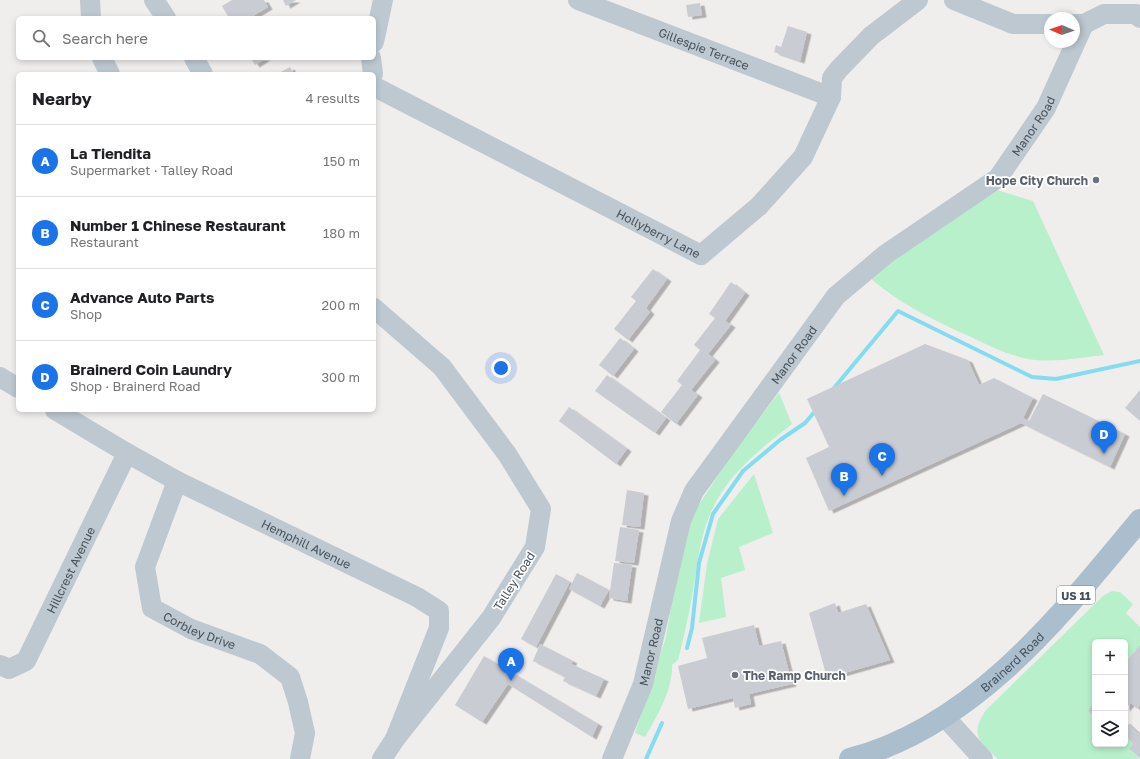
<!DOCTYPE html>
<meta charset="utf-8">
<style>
:root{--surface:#fff;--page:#f6f6f6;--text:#202124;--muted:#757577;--line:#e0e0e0;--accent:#1a73e8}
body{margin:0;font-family:"Golos Text",sans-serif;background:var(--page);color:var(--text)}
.controls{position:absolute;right:12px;bottom:12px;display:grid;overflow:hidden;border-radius:6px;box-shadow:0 2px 6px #0003}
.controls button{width:36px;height:36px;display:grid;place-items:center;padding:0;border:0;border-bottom:1px solid var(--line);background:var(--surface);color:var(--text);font:20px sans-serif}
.compass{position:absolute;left:1044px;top:12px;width:36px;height:36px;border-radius:50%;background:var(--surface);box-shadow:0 2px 6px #0003;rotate:272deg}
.you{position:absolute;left:501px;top:368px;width:14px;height:14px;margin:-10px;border:3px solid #fff;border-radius:50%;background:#1a73e8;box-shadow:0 0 0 6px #1a73e833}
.badge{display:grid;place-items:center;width:26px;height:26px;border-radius:50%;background:var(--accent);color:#fff;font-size:13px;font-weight:700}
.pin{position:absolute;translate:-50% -33px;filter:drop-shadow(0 1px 2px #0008)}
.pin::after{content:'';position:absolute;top:21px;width:14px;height:12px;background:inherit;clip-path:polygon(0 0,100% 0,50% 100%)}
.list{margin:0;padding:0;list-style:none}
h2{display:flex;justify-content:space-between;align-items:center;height:52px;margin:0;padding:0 16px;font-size:17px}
h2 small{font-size:13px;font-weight:400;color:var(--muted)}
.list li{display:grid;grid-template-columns:26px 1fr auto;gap:12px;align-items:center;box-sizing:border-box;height:72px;padding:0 16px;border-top:1px solid var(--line)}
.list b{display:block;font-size:15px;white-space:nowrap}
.list p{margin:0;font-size:13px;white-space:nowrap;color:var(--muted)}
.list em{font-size:13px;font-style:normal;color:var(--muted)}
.icon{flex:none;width:22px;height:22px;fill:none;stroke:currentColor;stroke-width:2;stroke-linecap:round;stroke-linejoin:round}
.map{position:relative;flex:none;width:1140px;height:759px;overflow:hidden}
.search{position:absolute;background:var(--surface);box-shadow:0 2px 6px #0003;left:16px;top:16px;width:360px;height:44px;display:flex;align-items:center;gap:10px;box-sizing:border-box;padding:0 14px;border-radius:6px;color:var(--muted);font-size:15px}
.panel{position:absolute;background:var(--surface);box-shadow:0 2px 6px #0003;left:16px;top:72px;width:360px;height:340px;border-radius:6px}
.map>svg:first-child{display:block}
</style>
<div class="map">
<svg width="1140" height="759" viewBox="0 0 1140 759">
<defs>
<filter id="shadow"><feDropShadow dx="4.5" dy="2.5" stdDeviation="0" flood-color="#0004"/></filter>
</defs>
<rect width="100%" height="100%" fill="#f0eded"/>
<path fill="#b8f0cc" d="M993 189 1033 201 1104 355C1079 358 1053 363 1028 359 1008 355 989 346 971 337 935 321 898 303 869 277Z
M779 393 792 424C760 449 726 476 710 514 700 538 697 565 693 591 689 614 684 637 678 660L672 665C673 690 657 716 645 737L635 733 666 637 676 578 689 520 738 445Z
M754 474 773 533 739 547 745 570 721 578 726 617 699 623 707 564 718 519Z
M1112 591 1120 592 1133 604 1126 613 1140 627V645L1125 663V642H1095V702L1088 711 1095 717V744H1125V734L1133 744 1129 749 1140 759H998C978 741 970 734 986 710L1104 595Z"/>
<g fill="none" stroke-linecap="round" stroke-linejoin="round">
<path stroke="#84dcef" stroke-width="4" d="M834 388 898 311 1032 377 1056 379 1140 361
M687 648 692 628 699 563 713 514 743 471 780 440 805 423 817 409
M646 759 662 723"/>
</g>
<path fill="#c9ccd2" filter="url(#shadow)" d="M232 0H264L268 7 253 16 254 18H229L222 6Z
M283 0H296L286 6Z
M700 3 702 15 688 17 686 5Z
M788 26 807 32 800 61 774 52 776 45 781 47Z
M251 58H266L255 65Z
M290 67 294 74H277Z
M653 269 667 279 646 308 650 312 628 340 614 329 636 301 631 297Z
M731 282 745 293 725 321 731 325 708 354 715 360 691 390 698 395 676 424 661 412 682 385 677 381 700 350 694 345 715 318 709 314Z
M620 338 634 349 613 376 599 365Z
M925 344 968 360 979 385 994 378 1033 398 1023 418 1029 421 1043 394 1125 434 1110 467 1021 423 829 511 806 458 829 447 807 399Z
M607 375 666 418 655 433 595 391Z
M1140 390V421L1125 408Z
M569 407 627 449 616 464 559 421Z
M627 490 644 493 640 527 622 525Z
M620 527 639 530 634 563 615 561Z
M614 563 632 565 627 601 609 598Z
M577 573 609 590 600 606 569 589Z
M556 574 570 582 536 647 521 639Z
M835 603 838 613 866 604 890 660 827 678 809 613Z
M754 625 759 646 781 641 792 684 749 694 751 704 735 708 733 698 688 709 678 666 707 658 702 638Z
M540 644 573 661 571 664 604 679 596 696 563 681 565 677 533 661Z
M1140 645V705L1137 709 1131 703 1125 709V663Z
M484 656 598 724 592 737 508 684 482 722 455 705Z
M1095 702V717L1088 711Z
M1125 721 1139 734 1140 733V758L1129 749 1133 744 1125 734Z"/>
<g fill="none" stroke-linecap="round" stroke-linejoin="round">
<g stroke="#bdc8d0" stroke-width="20">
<path d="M90 0 91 18"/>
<path d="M154 0 166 18"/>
<path id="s1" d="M578 0 831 97"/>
<path d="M954 0 1013 24H1050"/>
<path d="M1074 24H1084L1104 14H1136L1140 18"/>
<path d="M374 42 383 0"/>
<path d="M102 58 110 74"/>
<path d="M194 58 203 74"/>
<path d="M371 58 373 74"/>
<path id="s2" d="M375 87 701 255 759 206 803 157 831 97 832 78 839 69 871 36 918 0"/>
<path d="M374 308 442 367 507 454 541 509 535 547 491 618 395 739 382 759"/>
<path d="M0 377 18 388"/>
<path id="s3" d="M55 410 127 453 177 481 417 597 439 611V628L395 739"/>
<path id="s4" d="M177 481 145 567 152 608 191 629 260 654 290 677 298 702 305 733 300 759"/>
<path id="s5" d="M0 665 9 669 26 661 127 453"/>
<path d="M944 716 983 759"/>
<path id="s6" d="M612 759 643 684 681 521 694 491 836 296 886 254 998 178 1046 108 1084 24"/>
</g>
<path stroke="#abbecd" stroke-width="22" id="s7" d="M850 759C975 726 1061 615 1140 520"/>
</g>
<g fill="#6b7280" stroke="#fff" stroke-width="1.5">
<circle cx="1096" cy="180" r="4"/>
<circle cx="735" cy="675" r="4"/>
</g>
<g text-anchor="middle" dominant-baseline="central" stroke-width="3.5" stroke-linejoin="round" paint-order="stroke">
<rect fill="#fff" stroke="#7d858c" stroke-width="1" x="1057" y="586" width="38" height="18" rx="3"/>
<g font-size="11" font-weight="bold" fill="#45515b">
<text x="1076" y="595">US 11</text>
</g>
<g font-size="12" fill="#45515b" stroke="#fff">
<text stroke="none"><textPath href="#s1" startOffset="135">Gillespie Terrace</textPath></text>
<text stroke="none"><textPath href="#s6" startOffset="786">Manor Road</textPath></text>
<text stroke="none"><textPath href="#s2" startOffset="319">Hollyberry Lane</textPath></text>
<text stroke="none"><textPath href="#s6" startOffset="450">Manor Road</textPath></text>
<text stroke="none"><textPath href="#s3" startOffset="285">Hemphill Avenue</textPath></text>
<text stroke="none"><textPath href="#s5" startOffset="130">Hillcrest Avenue</textPath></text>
<text transform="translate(514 581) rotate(-58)">Talley Road</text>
<text stroke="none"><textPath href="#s4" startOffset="186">Corbley Drive</textPath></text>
<text stroke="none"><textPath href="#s6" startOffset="114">Manor Road</textPath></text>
<text stroke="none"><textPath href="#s7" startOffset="191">Brainerd Road</textPath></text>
</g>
<g font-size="12" font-weight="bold" fill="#5b616d" stroke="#fff" text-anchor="end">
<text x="1088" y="180">Hope City Church</text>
<text x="743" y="675" text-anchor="start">The Ramp Church</text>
</g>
</g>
</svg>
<div class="controls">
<button>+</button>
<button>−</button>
<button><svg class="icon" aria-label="layers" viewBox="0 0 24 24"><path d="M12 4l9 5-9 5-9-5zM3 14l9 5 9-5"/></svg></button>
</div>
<svg class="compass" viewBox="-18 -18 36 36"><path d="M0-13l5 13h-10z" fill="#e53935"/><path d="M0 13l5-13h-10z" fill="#757577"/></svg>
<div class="you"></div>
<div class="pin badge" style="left:511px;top:681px">A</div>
<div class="pin badge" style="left:844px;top:496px">B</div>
<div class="pin badge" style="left:882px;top:476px">C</div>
<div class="pin badge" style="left:1104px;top:454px">D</div>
<div class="search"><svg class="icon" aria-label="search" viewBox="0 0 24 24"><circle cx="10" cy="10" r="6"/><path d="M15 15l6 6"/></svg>Search here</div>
<section class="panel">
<h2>Nearby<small>4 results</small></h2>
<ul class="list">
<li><span class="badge">A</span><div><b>La Tiendita</b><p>Supermarket · Talley Road</p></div><em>150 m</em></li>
<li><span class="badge">B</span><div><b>Number 1 Chinese Restaurant</b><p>Restaurant</p></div><em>180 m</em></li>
<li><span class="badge">C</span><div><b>Advance Auto Parts</b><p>Shop</p></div><em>200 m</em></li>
<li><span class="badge">D</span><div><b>Brainerd Coin Laundry</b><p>Shop · Brainerd Road</p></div><em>300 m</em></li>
</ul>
</section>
</div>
